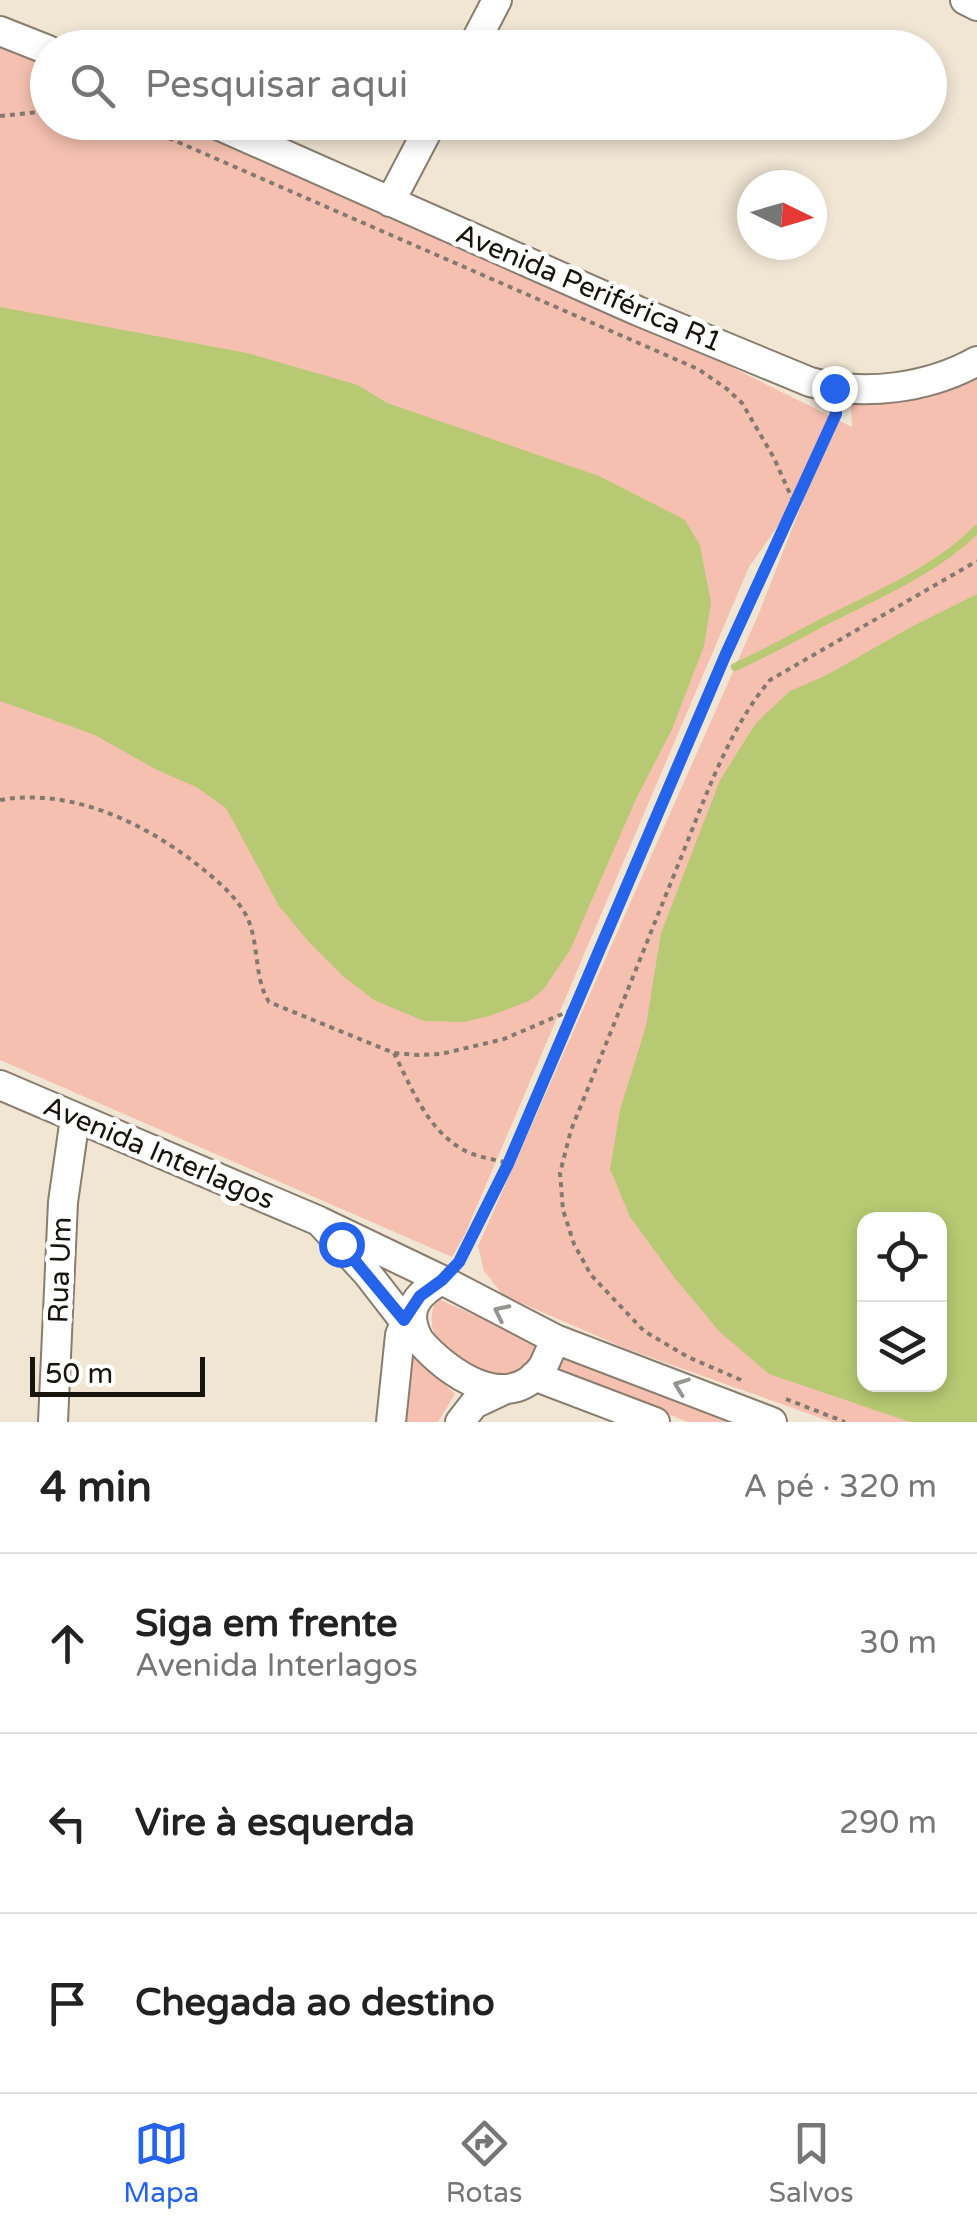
<!DOCTYPE html>
<html lang="pt">
<meta charset="utf-8">
<style>
:root{--surface:#fff;--page:#f2f2f2;--text:#222;--muted:#767676;--line:#e0e0e0;--accent:#2563eb}
body{margin:0;font-family:"Varela Round",sans-serif;background:var(--page);color:var(--text)}
.controls{position:absolute;right:30px;bottom:30px;display:grid;overflow:hidden;border-radius:20px;box-shadow:0 5px 15px #0003}
.controls button{width:90px;height:90px;display:grid;place-items:center;padding:0;border:0;border-bottom:2px solid var(--line);background:var(--surface);color:var(--text);font:50px sans-serif}
.compass{position:absolute;left:737px;top:170px;width:90px;height:90px;border-radius:50%;background:var(--surface);box-shadow:0 5px 15px #0003;rotate:95deg}
.scale{position:absolute;left:30px;bottom:25px;width:175px;box-sizing:border-box;padding-left:10px;border:5px solid #17130d;border-top:0;font-size:28px;line-height:35px;white-space:nowrap;color:#17130d;-webkit-text-stroke:8px #fff;paint-order:stroke}
.stop{position:absolute;width:30px;height:30px;margin:-22px;border:8px solid #2563eb;border-radius:50%;background:#fff}
.stop.end{background:#2563eb;border-color:#fff;box-shadow:0 2px 10px #0008}
.list{margin:0;padding:0;list-style:none}
h2{display:flex;justify-content:space-between;align-items:center;height:130px;margin:0;padding:0 40px;font-size:42px}
h2 small{font-size:32px;font-weight:400;color:var(--muted)}
.list li{display:grid;grid-template-columns:65px 1fr auto;gap:30px;align-items:center;box-sizing:border-box;height:180px;padding:0 40px;border-top:2px solid var(--line)}
.list b{display:block;font-size:38px;white-space:nowrap}
.list p{margin:0;font-size:32px;white-space:nowrap;color:var(--muted)}
.list em{font-size:32px;font-style:normal;color:var(--muted)}
.icon{flex:none;width:55px;height:55px;fill:none;stroke:currentColor;stroke-width:2;stroke-linecap:round;stroke-linejoin:round}
.map{position:relative;flex:none;width:977px;height:1422px;overflow:hidden}
.search{position:absolute;background:var(--surface);box-shadow:0 5px 15px #0003;left:30px;right:30px;top:30px;height:110px;display:flex;align-items:center;gap:25px;box-sizing:border-box;padding:0 35px;border-radius:55px;color:var(--muted);font-size:38px}
.sheet{height:670px;background:var(--surface)}
nav{display:flex;justify-content:space-around;align-items:center;box-sizing:border-box;height:140px;border-top:2px solid var(--line);background:var(--surface);font-size:28px;color:var(--muted)}
nav a{display:grid;justify-items:center;gap:5px}
nav .on{color:var(--accent)}
.map>svg:first-child{display:block}
</style>
<div class="map">
<svg width="977" height="1422" viewBox="0 0 977 1422">
<rect width="100%" height="100%" fill="#f1e6d4"/>
<path fill="#f5c0b0" fill-rule="evenodd" d="M0 46 47 65 48 122 181 123 661 332 852 427 851 403 940 391 977 376V1422H832L627 1349 503 1295 484 1271 478 1246 759 613 808 488 794 503 749 567 465 1234 452 1257 0 1060ZM864 1220H940V1384H864Z
M440 1300 537 1343C533 1403 410 1367 435 1302Z
M412 1354 455 1394 438 1422H405Z
M566 1358 738 1422H688L561 1372 558 1367 561 1359Z"/>
<path fill="#b7c972" fill-rule="evenodd" d="M0 307 247 353 358 385 387 403 599 476 685 520 700 545 711 603 704 646 672 729 636 799 570 950 543 990 529 1001 489 1016 464 1022 424 1021 374 1000 343 976 309 942 279 906 226 808 196 787 155 769 95 735 0 701Z
M977 594V1422H910L769 1374 719 1331 674 1277 630 1217 610 1169 620 1110 646 1026 661 933 720 780 756 723 790 691 825 676 911 627ZM864 1220H940V1384H864Z"/>
<g fill="none" stroke-linecap="round" stroke-linejoin="round">
<path stroke="#b7c972" stroke-width="8" d="M735 667C766 653 795 637 825 621 875 596 938 569 977 529"/>
<g stroke="#887d6e" stroke-width="32">
<path id="minor" d="M965 0 977 6
M0 31 48 50
M472 48 497 0
M211 122 638 311 810 382C864 397 929 388 977 361
M390 202 432 122
M0 1085 319 1221 442 1280
M319 1221 367 1273 419 1340C446 1372 507 1416 542 1368 547 1360 551 1348 555 1339L442 1280C416 1294 403 1311 419 1340
M555 1339 772 1422
M534 1376 655 1422
M53 1422 63 1202 75 1118
M391 1422 400 1335 410 1311
M460 1422 474 1404 506 1389"/>
</g>
<path stroke="#827a6f" stroke-width="4" stroke-dasharray="5 5" stroke-linecap="butt" d="M0 116 48 111
M132 122 698 369 727 389 742 403 774 458 794 503
M0 800C73 787 149 825 204 870 219 882 236 897 246 915 260 942 253 977 269 1002L394 1053 418 1055 441 1054 504 1039 574 1009
M394 1053C411 1087 427 1129 462 1149 475 1157 493 1159 508 1163
M461 1259 508 1163 725 656 835 413
M741 1380 688 1357 644 1331 591 1275 574 1244 563 1210 560 1173 571 1130C607 1042 642 954 678 865 703 804 727 731 770 680L977 561
M786 1399 845 1422"/>
<use href="#minor" stroke="#fff" stroke-width="28"/>
</g>
<defs><path id="oneway-chevron" d="M-2-3.5L2.5 0L-2 3.5" fill="none" stroke-width="1.6" stroke-linecap="round" stroke-linejoin="round" transform="scale(2.5)"/></defs>
<g stroke="#979592">
<use href="#oneway-chevron" transform="translate(501 1312) rotate(-154)"/>
<use href="#oneway-chevron" transform="translate(681 1386) rotate(-159)"/>
</g>
<g fill="none" stroke-linecap="round" stroke-linejoin="round">
<path stroke="#2563eb" stroke-width="12" d="M341 1244 404 1320 420 1296 442 1280 459 1262 508 1164 725 656 836 414 834 388"/>
</g>
<g text-anchor="middle" dominant-baseline="central" stroke-width="10" stroke-linejoin="round" paint-order="stroke">
<g font-size="28" fill="#17130d" stroke="#fff">
<text transform="translate(589 288) rotate(23)">Avenida Periférica R1</text>
<text transform="translate(159 1153) rotate(23)">Avenida Interlagos</text>
<text transform="translate(60 1270) rotate(-88)">Rua Um</text>
</g>
</g>
</svg>
<div class="controls">
<button><svg class="icon" aria-label="locate" viewBox="0 0 24 24"><circle cx="12" cy="12" r="6"/><path d="M12 2v4M12 18v4M2 12h4M18 12h4"/></svg></button>
<button><svg class="icon" aria-label="layers" viewBox="0 0 24 24"><path d="M12 4l9 5-9 5-9-5zM3 14l9 5 9-5"/></svg></button>
</div>
<svg class="compass" viewBox="-18 -18 36 36"><path d="M0-13l5 13h-10z" fill="#e53935"/><path d="M0 13l5-13h-10z" fill="#767676"/></svg>
<div class="scale">50 m</div>
<div class="stop" style="left:341px;top:1244px"></div>
<div class="stop end" style="left:834px;top:388px"></div>
<div class="search"><svg class="icon" aria-label="search" viewBox="0 0 24 24"><circle cx="10" cy="10" r="6"/><path d="M15 15l6 6"/></svg>Pesquisar aqui</div>
</div>
<section class="sheet">
<h2>4 min<small>A pé · 320 m</small></h2>
<ul class="list">
<li><svg class="icon" aria-label="ahead" viewBox="0 0 24 24"><path d="M12 20V5M6 11l6-6 6 6"/></svg><div><b>Siga em frente</b><p>Avenida Interlagos</p></div><em>30 m</em></li>
<li><svg class="icon" aria-label="left" viewBox="0 0 24 24"><path d="M17 20v-9H6M10 6l-5 5 5 5"/></svg><div><b>Vire à esquerda</b></div><em>290 m</em></li>
<li><svg class="icon" aria-label="arrive" viewBox="0 0 24 24"><path d="M6 21V4h12l-3 4 3 4H6"/></svg><div><b>Chegada ao destino</b></div></li>
</ul>
</section>
<nav>
<a class="on"><svg class="icon" aria-label="map" viewBox="0 0 24 24"><path d="M3 6l6-2 6 2 6-2v14l-6 2-6-2-6 2zM9 4v14M15 6v14"/></svg>Mapa</a>
<a><svg class="icon" aria-label="directions" viewBox="0 0 24 24"><path d="M12 3l9 9-9 9-9-9zM9 14v-3h6M13 9l2 2-2 2"/></svg>Rotas</a>
<a><svg class="icon" aria-label="saved" viewBox="0 0 24 24"><path d="M7 4h10v16l-5-4-5 4z"/></svg>Salvos</a>
</nav>
